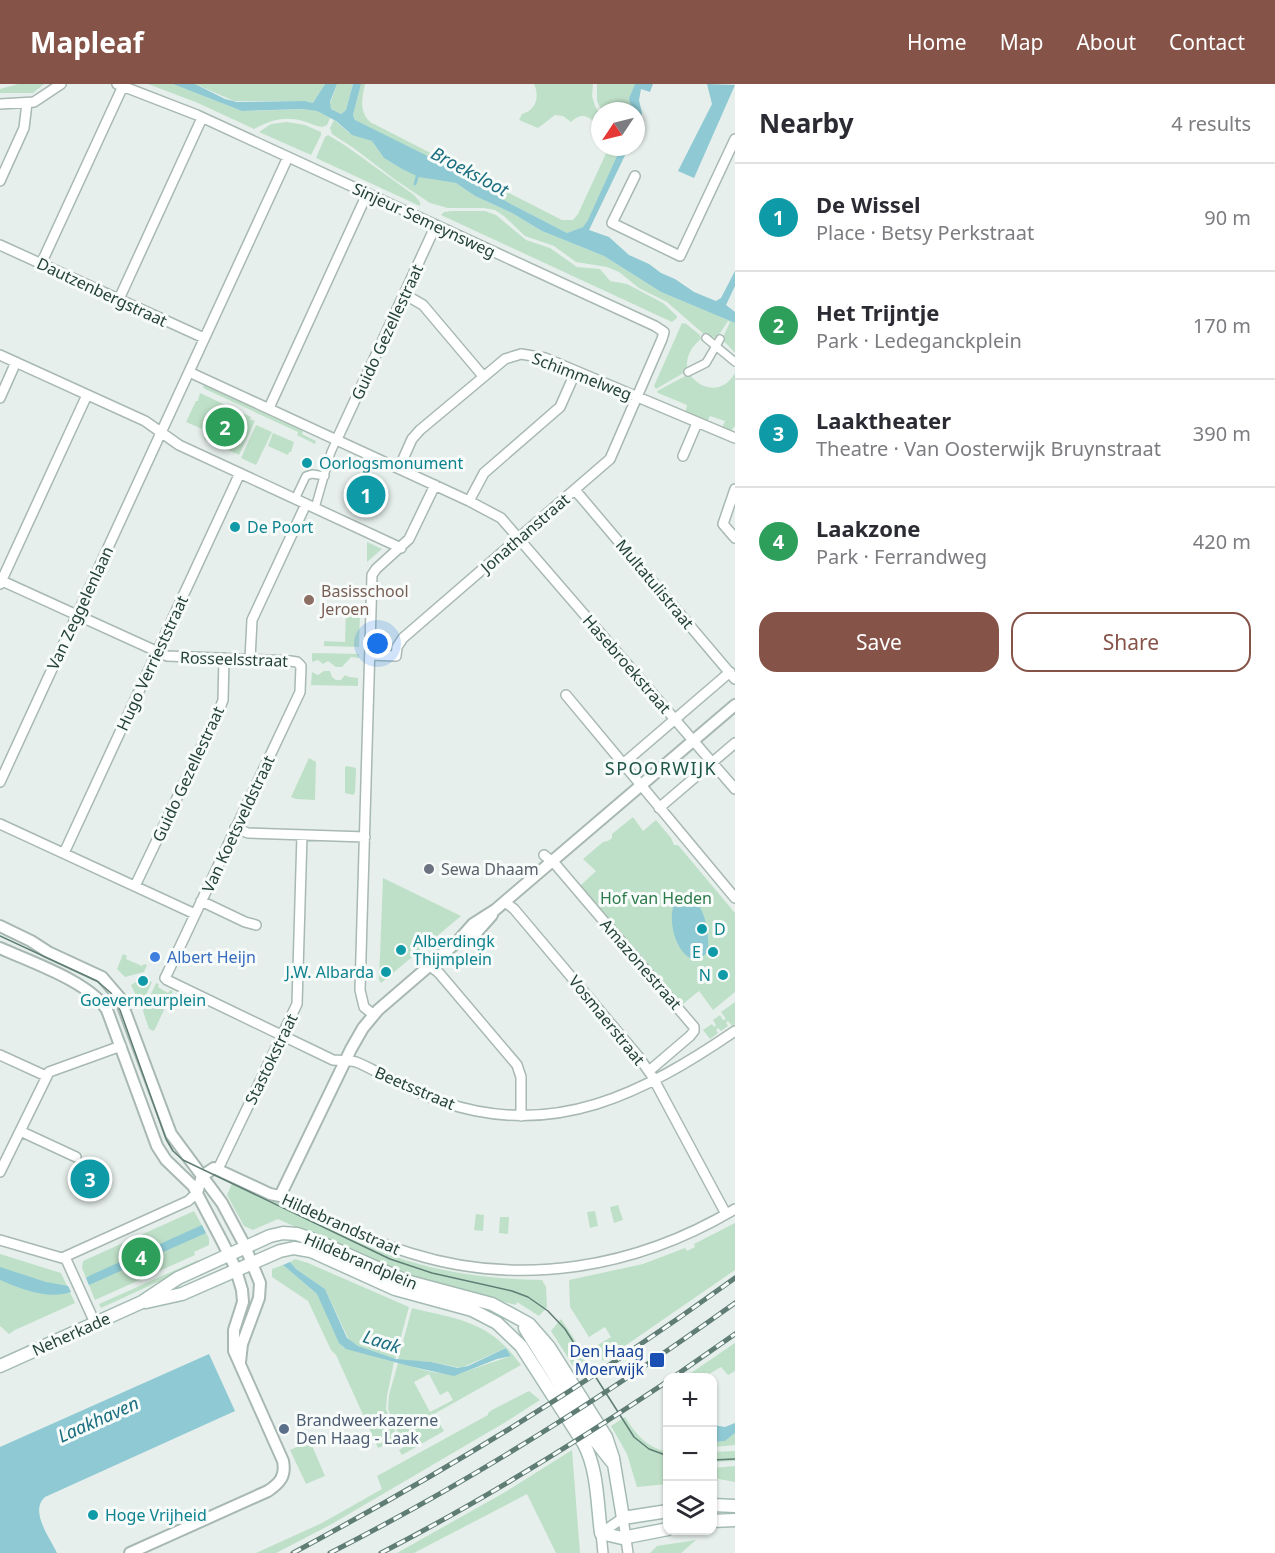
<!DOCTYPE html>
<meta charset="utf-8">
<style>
:root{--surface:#fff;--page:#f7f7f7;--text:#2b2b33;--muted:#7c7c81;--line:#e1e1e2;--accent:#855347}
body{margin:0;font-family:"Noto Sans",sans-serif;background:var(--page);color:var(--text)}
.controls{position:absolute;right:18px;bottom:18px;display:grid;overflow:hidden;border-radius:12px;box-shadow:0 2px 4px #0004}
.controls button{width:54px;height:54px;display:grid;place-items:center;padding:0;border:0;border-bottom:2px solid var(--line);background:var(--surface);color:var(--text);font:30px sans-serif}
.compass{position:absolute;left:591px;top:18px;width:54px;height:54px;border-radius:50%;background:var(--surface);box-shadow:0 2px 4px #0004;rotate:235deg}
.you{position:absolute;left:378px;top:560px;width:21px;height:21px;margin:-15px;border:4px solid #fff;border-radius:50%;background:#1a73e8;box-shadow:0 0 0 9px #1a73e833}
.badge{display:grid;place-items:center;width:39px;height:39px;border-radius:50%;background:var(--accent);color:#fff;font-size:20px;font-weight:700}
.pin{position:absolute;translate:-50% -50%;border:3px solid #fff;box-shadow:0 2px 6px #0006}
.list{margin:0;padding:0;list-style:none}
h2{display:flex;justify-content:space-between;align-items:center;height:78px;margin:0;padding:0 24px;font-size:26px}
h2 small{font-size:20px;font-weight:400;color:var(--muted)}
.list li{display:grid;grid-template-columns:39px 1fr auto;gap:18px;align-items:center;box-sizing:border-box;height:108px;padding:0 24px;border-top:2px solid var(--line)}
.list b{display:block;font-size:22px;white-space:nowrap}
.list p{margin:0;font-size:20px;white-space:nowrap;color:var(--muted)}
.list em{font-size:20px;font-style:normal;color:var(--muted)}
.actions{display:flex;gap:12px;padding:18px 24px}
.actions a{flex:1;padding:14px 0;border:2px solid var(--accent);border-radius:18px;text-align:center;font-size:21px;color:var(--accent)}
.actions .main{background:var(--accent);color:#fff}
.icon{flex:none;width:33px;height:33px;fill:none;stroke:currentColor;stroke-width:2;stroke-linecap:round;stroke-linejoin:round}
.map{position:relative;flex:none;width:735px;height:1469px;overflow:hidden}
header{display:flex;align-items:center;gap:36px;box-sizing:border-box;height:84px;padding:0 30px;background:var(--accent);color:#fff}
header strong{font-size:28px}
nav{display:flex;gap:33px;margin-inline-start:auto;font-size:21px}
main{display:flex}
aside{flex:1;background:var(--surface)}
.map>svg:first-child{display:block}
</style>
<header>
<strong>Mapleaf</strong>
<nav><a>Home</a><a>Map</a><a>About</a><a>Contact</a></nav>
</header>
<main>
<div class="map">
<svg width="735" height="1469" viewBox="0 0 735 1469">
<rect width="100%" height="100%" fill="#e6efeb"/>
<path fill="#bfe0c8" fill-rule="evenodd" d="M18 0H44L33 9H0V5Z
M148 0H173L242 27 307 25 317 27 330 34 327 41 322 43C316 42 310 39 303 37 284 32 271 36 254 45L198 19Z
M195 0H325L313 19 305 17H234Z
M337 0H353L346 26 341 30 331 25 330 20Z
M361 0H365C362 14 359 27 370 38L562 136H573L578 130 609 63H621L589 135 583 143 567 149 509 119 452 84 356 37 353 31Z
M534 0H593L592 12 595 22 600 31V47C593 34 583 26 571 38L563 32 555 31 538 44 519 36 522 30C536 26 540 13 534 0Z
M597 0H635L629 14 632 27H602L597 17Z
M334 36 349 49 372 57 384 74 402 85 422 93 456 99 475 112 512 129 542 147 604 172 661 208 735 239V269L722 255 730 238 728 237 717 254 706 252 667 218 639 204 619 188 607 183 576 178 554 162 525 152 504 132 495 126 484 124H448L430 119 394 95 355 65 332 50 330 44Z
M287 38 305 41 321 48V51L311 71 259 48 271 40Z
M328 51 346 62 414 111 420 118V122L316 74 325 53Z
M452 127H485L496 131 526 156 550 164 577 183 600 185 610 197 627 200 663 219 677 232V234L672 238 441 131 444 128Z
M682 239 684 240 685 239 700 251 701 255C690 264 686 273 687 287L656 305 654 302Z
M735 289V342L731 347 722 344 725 337 710 332 707 338 685 329 687 321 658 309 657 307 689 290C702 307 723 310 735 289Z
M204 301 303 347 302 350 316 357 315 360 297 351 298 348 205 305 203 303Z
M200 309 251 333 250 335 255 337 239 371 204 355 207 347 186 338 196 317H198Z
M256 341 272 348 256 381 241 374Z
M273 349 294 358 291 368H289L288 371 268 362Z
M367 458 382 465 367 478Z
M346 528H360L359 563 324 562V557L345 558Z
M312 569 359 570V574L351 573 342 583H336L328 577 323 580 318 576 312 578Z
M324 587H330L332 593 336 596H341L345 591 349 593 358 594V602L311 601 312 588 318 591Z
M309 674 316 678 315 716 296 715 291 713Z
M347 682 356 684 355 709 353 711 345 709V683Z
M633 733 643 747 656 736 671 754 674 761H678L735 829V908L713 926 699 907 683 920V923L649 884 647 878 643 877 578 801H581L596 787 583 775 603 758 608 757 612 754V750Z
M383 794 461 832 381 899 379 896Z
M123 870 127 872 126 875 142 882 144 880 147 881 144 888 125 893 117 885Z
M143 894 152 898 141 922 131 901Z
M156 899 159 900 158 903 168 909 170 906 173 907 154 947 149 945 143 927Z
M735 918V940L732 942 728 937 726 939 728 942 721 947 718 944 716 946 718 949 710 955 703 946 712 940 714 943 716 941 713 936 720 931 723 936 726 935 721 928Z
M233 1097 273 1116 291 1121 290 1125C327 1144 365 1163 405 1176 449 1190 495 1195 542 1196L546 1203 547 1223 539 1232 517 1218 516 1221 421 1197 386 1184 278 1135 253 1146 244 1142 227 1111Z
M618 1121 623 1136 614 1139 610 1123Z
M194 1127 209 1154V1161L194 1168 195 1171 95 1216 82 1184 83 1177Z
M595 1127 598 1142 590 1144 587 1128Z
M476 1130 484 1131 483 1147 474 1146Z
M500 1133H509L508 1150 499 1149Z
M735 1139V1186L603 1277 595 1263 611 1253 605 1243 589 1253 570 1223 569 1196 643 1180 685 1164 687 1167 695 1163 694 1160Z
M0 1170 61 1189 75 1219 15 1246 9 1250 0 1242Z
M295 1175 308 1179 409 1223 395 1275 358 1262 349 1256 325 1205 296 1185 290 1178Z
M198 1176 199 1179 101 1224 99 1220Z
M283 1181 318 1211 343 1263 394 1278 387 1312 386 1325 400 1360 397 1361 395 1357 378 1364 336 1271 331 1266 308 1217 272 1193V1185Z
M412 1224C461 1236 489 1237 521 1281L434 1330 444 1347 402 1371 399 1366 404 1363 388 1325 389 1311 398 1279 432 1288 455 1291 511 1272 506 1264 461 1284 431 1278 398 1276ZM429 1290 440 1311 448 1307 453 1316 430 1328 414 1298Z
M561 1235 593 1283 582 1290 580 1286 577 1288 551 1247Z
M735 1259V1287L728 1291 721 1283 704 1293H685Z
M529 1307 540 1316 504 1339 330 1441 276 1469H256L322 1439 382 1405 377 1392 488 1331V1329L492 1326Z
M625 1333C636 1351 647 1363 667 1368V1400L637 1403 627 1370 611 1342Z
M735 1349V1361L713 1363V1358L725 1357Z
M310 1357 325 1392 306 1400 290 1366Z
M572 1366 580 1469H556L527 1410 414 1469H397L507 1407Z
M735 1367V1377L713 1378V1368Z
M735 1382V1398L713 1394V1384Z
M696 1456 681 1469H650L657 1462Z"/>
<path fill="#8ec9d4" d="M173 0H195L225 15 237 18 305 17 313 19 325 0H337L330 18 331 25 341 30 346 26 353 0H361L353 31 355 36 452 84 509 119 567 149 583 143 588 136 621 63H629L589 146 609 153 629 171 649 180 661 189 675 195 694 208 716 217 721 214 735 187V202L726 221 735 228V239L661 208 604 172 542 147 512 129 475 112 456 99 419 93 402 85 384 74 372 57 352 51 336 37 317 27 303 25 242 27Z
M635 0H653L650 8 641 5 639 16 642 29 636 48V27H632L629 14Z
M707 0 735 1 694 94 678 87 712 20Z
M680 812C704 808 710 850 708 867L700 876C676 879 662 826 680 812Z
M202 1141 206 1149 89 1201 86 1194 91 1191Z
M290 1178 296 1185 325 1205 347 1254 358 1262 396 1275 431 1278 458 1284 468 1282 506 1264 511 1272 497 1275 454 1292 409 1282 346 1265 339 1259 317 1210 283 1181Z
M0 1183 46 1198 68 1202 71 1208C49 1216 21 1205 0 1196Z
M209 1270 235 1327 45 1413C29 1427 50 1454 57 1469H0V1363Z
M735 1339V1349L725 1357 713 1358V1341L725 1343Z"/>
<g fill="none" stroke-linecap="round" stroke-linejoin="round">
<path stroke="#8ec9d4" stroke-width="3" d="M415 100 418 90"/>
<g stroke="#a8b8b2" stroke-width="10">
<path id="pedestrian" d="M706 254 735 278
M688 288 706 279 720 255
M295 415 306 392 312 390 325 392
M315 424 331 368 337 355"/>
</g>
<g stroke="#a8b8b2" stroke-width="12">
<path id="minor" d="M117 0 197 31 655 242 664 248 662 255 610 375 403 554 397 563 396 572 370 571
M0 20 34 18 61 0
M635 92 612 139 680 172 735 55
M0 97 24 44 27 19
M0 161 204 254
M41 180 123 2
M404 210 423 221 483 292
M119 215 202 34
M0 271 145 337 179 361 401 464
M189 288 469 417 501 434 735 705
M0 314 16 278
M269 324 367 110
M337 355 436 141
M683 372 697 339
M399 384 412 355 420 346 505 275 521 270 545 274 735 354
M735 405 723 440 735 454
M575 406 735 595
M469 417 484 389 560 323 576 287
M0 496 167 572 290 577 297 578 301 582 300 608 168 888 165 894 167 896 333 976C341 977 349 976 356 978 364 981 373 986 381 990 401 1000 421 1011 443 1018 554 1056 644 1009 735 947
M0 500 87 311
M250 575 252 536 306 420
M566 611 735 814
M624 679 730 588
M0 698 288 73
M659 724 735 659
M0 740 195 830
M235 744 248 749 365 753
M64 769 240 389
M544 771 556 781 694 943V947L690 952 649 987
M135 802 220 624 223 616 224 574
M201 817 245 838 256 841
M505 818 514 825 638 972 652 992 726 1130
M430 882 439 889 517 981 521 993V1032
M374 931 364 923 360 906 372 491 376 485 409 455 435 401
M0 971 46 992
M20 1047 76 1073
M218 1085 297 920 302 751
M0 1088 49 988 121 962
M280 1112C322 1133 365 1155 410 1169 521 1204 636 1184 735 1125
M0 1156 62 1174 188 1117 197 1109
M65 1173 95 1239
M603 1469 601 1449 623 1434 628 1469"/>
</g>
<g stroke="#a8b8b2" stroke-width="14">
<path id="tertiary" d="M0 842 31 857 48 868 102 893 120 914 171 1050 222 1119 244 1160 260 1199 259 1214 242 1260 240 1278
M460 857 477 848 492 831
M0 864C31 878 90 898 107 926L157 1062 166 1076 193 1102 222 1157 235 1183 242 1206 243 1218 234 1246V1267L283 1377C286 1392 280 1399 268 1407L130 1469
M197 1109 202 1092 214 1084 270 1110 280 1112 351 965 363 944 378 926 457 858 473 840 495 826 735 621"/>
</g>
<g stroke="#a4bbb3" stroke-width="15">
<path id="secondary" d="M146 1218 182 1210 280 1167 294 1164 311 1167 395 1205 472 1226 497 1239 521 1262 584 1360C598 1387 597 1419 601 1449L622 1454 668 1445
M525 1244 594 1355 612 1378
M0 1282 142 1218 178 1194 270 1152 283 1149 297 1150 315 1156 406 1197 492 1220 529 1240 549 1263 606 1353 613 1374 623 1434 668 1427
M712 1421 735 1422
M712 1437 735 1436"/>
</g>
<use href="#pedestrian" stroke="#fff" stroke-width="7"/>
<use href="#minor" stroke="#fff" stroke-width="9"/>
<use href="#tertiary" stroke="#fff" stroke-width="10"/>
<use href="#secondary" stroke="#fff" stroke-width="12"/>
<path stroke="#5f7d75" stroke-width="1.5" d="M0 852 97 897 111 909 120 926 166 1055 173 1067 183 1076 390 1175 432 1189 512 1207 528 1213 548 1227 565 1245 634 1353 649 1365 668 1372
M712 1376 735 1375"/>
<g stroke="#5f7d75" stroke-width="5">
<path id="rail" d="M672 1294 735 1250
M293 1469C446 1387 595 1296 735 1194
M330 1469C471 1397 607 1311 735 1219
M381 1469C480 1418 575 1359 668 1297"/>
</g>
<use href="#rail" stroke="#f7fbf9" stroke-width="3" stroke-dasharray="9" stroke-linecap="butt"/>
</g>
<g fill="#0f9aa8" stroke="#f7fbf9" stroke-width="2">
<circle cx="307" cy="379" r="6"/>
<circle cx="235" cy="443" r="6"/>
<circle cx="702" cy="845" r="6"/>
<circle cx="401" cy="866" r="6"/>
<circle cx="713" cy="868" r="6"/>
<circle cx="386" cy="888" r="6"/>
<circle cx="723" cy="891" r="6"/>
<circle cx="143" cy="897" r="6"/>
<circle cx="93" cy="1431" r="6"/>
</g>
<circle fill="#8d6e63" stroke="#f7fbf9" stroke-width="2" cx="309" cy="516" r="6"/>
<circle fill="#6b7280" stroke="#f7fbf9" stroke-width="2" cx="429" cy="785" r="6"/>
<circle fill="#3f7fe0" stroke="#f7fbf9" stroke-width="2" cx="155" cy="873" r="6"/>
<rect fill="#1a4fb4" stroke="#f7fbf9" stroke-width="2" x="649" y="1268" width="16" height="16" rx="3"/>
<circle fill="#5c6f8a" stroke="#f7fbf9" stroke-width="2" cx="284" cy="1345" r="6"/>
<g text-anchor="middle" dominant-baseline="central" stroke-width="6" stroke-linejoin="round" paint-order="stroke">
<g font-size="16" fill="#24423a" stroke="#f7fbf9">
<text transform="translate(424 136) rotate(25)">Sinjeur Semeynsweg</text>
<text transform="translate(102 208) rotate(25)">Dautzenbergstraat</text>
<text transform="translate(387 248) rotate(-65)">Guido Gezellestraat</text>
<text transform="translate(582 292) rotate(21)">Schimmelweg</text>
<text transform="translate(525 449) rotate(-41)">Jonathanstraat</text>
<text transform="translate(655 500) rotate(50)">Multatulistraat</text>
<text transform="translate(80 524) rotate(-65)">Van Zeggelenlaan</text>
<text transform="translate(234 575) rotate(2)">Rosseelsstraat</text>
<text transform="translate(152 579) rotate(-65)">Hugo Verrieststraat</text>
<text transform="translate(627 580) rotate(49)">Hasebroekstraat</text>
<text transform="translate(188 690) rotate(-65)">Guido Gezellestraat</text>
<text transform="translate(238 740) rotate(-65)">Van Koetsveldstraat</text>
<text transform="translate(641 880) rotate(49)">Amazonestraat</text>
<text transform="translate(607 936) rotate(51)">Vosmaerstraat</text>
<text transform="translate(271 975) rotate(-64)">Stastokstraat</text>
<text transform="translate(415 1004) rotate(23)">Beetsstraat</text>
<text transform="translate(341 1140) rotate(24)">Hildebrandstraat</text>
<text transform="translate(361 1177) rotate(23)">Hildebrandplein</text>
<text transform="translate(71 1250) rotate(-24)">Neherkade</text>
</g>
<g font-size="16" fill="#0d838f" stroke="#f7fbf9" text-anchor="start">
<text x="319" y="379">Oorlogsmonument</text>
<text x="247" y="443">De Poort</text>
<text x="714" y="845">D</text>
<text x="413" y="857">Alberdingk<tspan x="413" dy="18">Thijmplein</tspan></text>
<text x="701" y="868" text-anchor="end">E</text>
<text x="374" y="888" text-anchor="end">J.W. Albarda</text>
<text x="711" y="891" text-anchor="end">N</text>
<text x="143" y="916" text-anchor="middle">Goeverneurplein</text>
<text x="105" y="1431">Hoge Vrijheid</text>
</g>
<g font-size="16" fill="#785e54" stroke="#f7fbf9" text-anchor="start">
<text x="321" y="507">Basisschool<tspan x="321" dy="18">Jeroen</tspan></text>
</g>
<g font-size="16" fill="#5b616d" stroke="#f7fbf9" text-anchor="start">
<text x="441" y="785">Sewa Dhaam</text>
</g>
<g font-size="16" fill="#2d7a4b" stroke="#f7fbf9">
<text x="656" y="814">Hof van Heden</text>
</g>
<g font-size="16" fill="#366cbe" stroke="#f7fbf9" text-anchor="start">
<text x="167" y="873">Albert Heijn</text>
</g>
<g font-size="16" fill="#164399" stroke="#f7fbf9" text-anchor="end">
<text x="644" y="1267">Den Haag<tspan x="644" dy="18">Moerwijk</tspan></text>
</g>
<g font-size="16" fill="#4e5e75" stroke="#f7fbf9" text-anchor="start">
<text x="296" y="1336">Brandweerkazerne<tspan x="296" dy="18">Den Haag - Laak</tspan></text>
</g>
<g font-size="18" font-style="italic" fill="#1c6f80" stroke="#f7fbf9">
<text transform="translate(470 87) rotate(28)">Broeksloot</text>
<text transform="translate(382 1257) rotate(18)">Laak</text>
<text transform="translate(98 1335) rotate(-24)">Laakhaven</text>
</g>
<g font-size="18" letter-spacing="1.5" fill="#1f5548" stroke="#f7fbf9">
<text x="661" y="684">SPOORWIJK</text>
</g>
</g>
</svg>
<div class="controls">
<button>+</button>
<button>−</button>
<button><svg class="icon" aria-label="layers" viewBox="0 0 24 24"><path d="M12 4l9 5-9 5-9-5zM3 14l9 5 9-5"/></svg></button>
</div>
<svg class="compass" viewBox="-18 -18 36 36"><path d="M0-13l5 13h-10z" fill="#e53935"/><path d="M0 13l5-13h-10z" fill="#7c7c81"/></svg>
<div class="you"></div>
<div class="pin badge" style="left:366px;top:411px;background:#0f9aa8">1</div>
<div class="pin badge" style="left:225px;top:343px;background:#2e9e5b">2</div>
<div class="pin badge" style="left:90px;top:1095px;background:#0f9aa8">3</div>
<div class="pin badge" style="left:141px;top:1173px;background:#2e9e5b">4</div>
</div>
<aside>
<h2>Nearby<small>4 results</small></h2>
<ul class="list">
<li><span class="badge" style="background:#0f9aa8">1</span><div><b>De Wissel</b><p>Place · Betsy Perkstraat</p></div><em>90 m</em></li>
<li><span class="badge" style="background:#2e9e5b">2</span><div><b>Het Trijntje</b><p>Park · Ledeganckplein</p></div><em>170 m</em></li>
<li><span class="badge" style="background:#0f9aa8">3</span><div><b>Laaktheater</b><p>Theatre · Van Oosterwijk Bruynstraat</p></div><em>390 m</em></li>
<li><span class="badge" style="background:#2e9e5b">4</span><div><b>Laakzone</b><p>Park · Ferrandweg</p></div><em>420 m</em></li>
</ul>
<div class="actions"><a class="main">Save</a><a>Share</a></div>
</aside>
</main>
